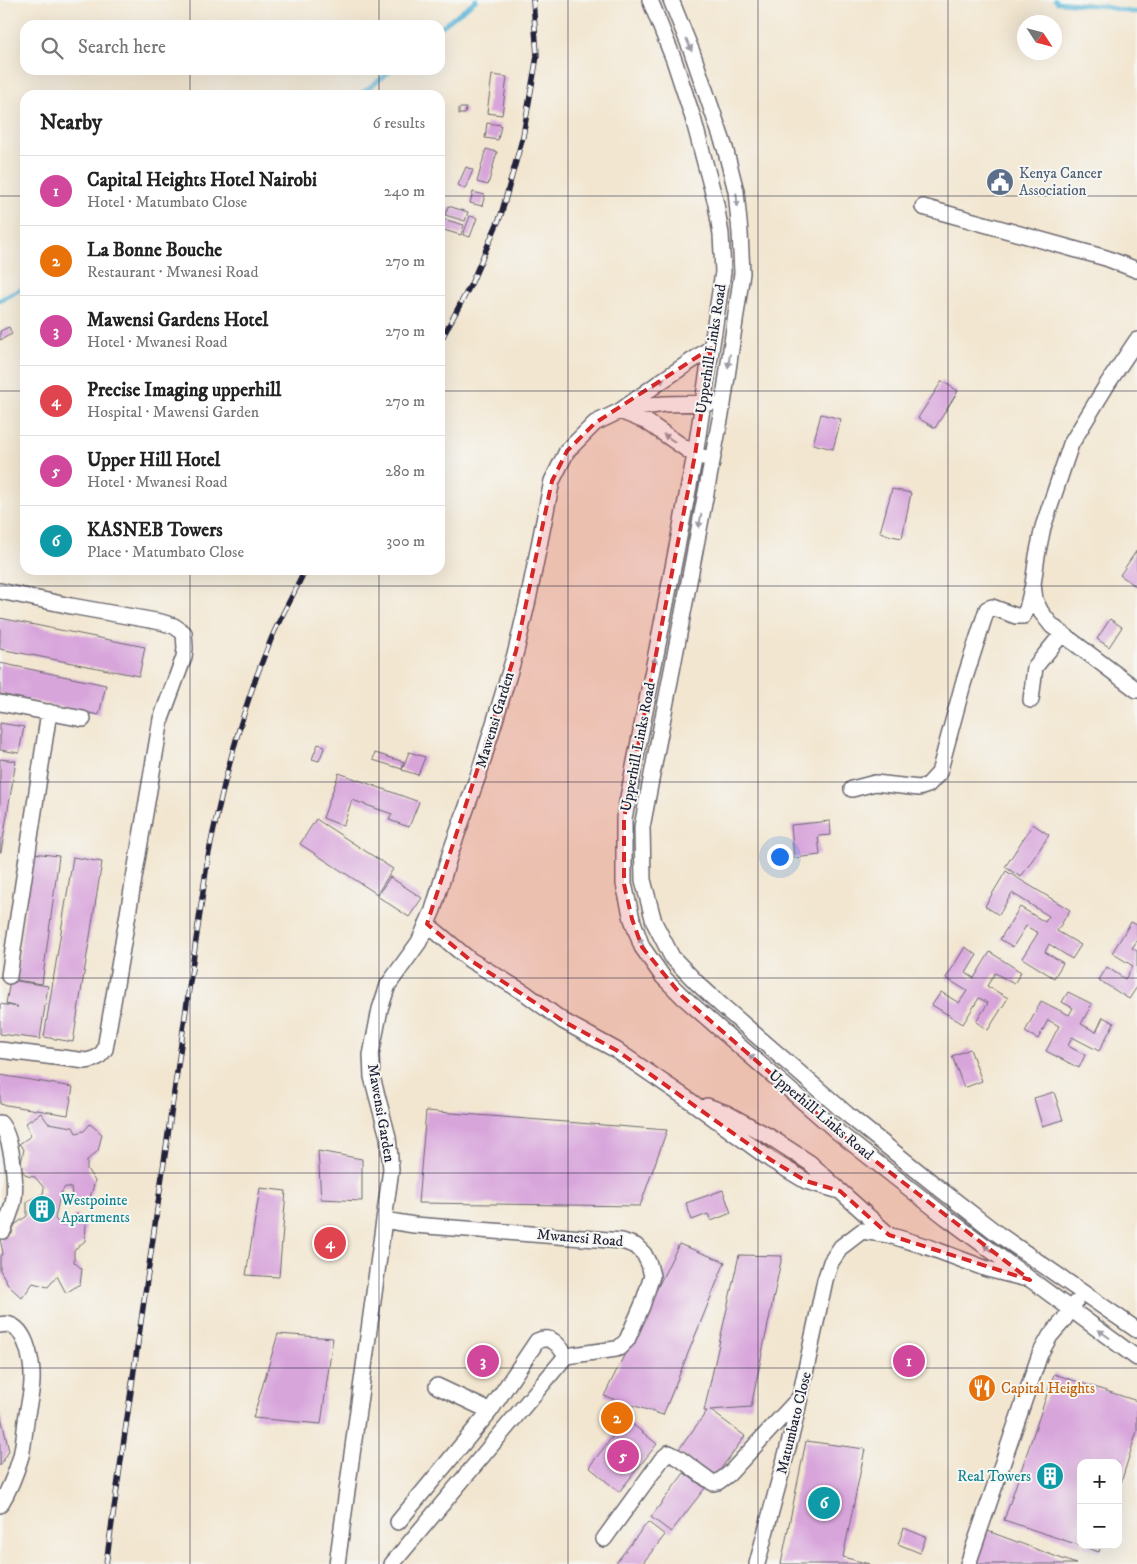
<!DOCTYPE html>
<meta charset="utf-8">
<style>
:root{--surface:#fff;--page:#f2f2f2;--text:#222;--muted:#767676;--line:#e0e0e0;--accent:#b45309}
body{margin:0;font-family:"IM FELL DW Pica",serif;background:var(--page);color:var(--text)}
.controls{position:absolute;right:15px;bottom:15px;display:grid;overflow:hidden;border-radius:10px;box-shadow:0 5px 20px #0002}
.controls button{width:45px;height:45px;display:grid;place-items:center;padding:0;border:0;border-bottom:1px solid var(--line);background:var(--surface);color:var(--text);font:25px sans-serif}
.compass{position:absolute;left:1017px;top:15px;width:45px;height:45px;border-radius:50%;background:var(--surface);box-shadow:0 5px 20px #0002;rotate:126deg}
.you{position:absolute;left:779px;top:856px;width:18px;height:18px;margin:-12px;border:4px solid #fff;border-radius:50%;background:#1a73e8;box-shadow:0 0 0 8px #1a73e833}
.badge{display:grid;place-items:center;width:32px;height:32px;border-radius:50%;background:var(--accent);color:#fff;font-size:16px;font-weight:700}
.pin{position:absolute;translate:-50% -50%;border:2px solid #fff;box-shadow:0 1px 5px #0006}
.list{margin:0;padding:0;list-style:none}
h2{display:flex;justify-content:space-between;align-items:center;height:65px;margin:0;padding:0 20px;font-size:21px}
h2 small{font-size:16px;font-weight:400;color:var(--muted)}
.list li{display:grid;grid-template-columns:32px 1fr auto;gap:15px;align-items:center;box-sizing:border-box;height:70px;padding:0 20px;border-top:1px solid var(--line)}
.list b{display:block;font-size:19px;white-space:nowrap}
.list p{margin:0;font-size:16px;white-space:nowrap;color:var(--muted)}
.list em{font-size:16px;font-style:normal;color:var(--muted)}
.icon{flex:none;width:28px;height:28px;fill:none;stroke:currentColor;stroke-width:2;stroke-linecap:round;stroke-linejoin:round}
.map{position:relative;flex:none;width:1137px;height:1564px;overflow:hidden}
.search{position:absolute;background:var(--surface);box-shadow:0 5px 20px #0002;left:20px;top:20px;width:425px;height:55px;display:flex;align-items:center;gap:12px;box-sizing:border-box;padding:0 18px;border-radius:15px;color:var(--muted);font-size:19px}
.panel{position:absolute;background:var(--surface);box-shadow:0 5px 20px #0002;left:20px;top:90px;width:425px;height:485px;border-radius:15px}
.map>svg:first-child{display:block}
</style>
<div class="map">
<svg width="1137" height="1564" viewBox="0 0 1137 1564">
<rect width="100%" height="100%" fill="#f6f6f2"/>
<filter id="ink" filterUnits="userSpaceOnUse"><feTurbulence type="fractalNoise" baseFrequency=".02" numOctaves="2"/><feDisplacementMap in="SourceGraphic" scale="10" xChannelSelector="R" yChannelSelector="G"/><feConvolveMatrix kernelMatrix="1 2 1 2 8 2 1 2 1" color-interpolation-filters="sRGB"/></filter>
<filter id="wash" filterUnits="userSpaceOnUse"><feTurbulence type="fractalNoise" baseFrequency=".0096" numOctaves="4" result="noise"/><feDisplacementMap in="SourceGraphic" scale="20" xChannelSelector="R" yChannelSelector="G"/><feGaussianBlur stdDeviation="1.12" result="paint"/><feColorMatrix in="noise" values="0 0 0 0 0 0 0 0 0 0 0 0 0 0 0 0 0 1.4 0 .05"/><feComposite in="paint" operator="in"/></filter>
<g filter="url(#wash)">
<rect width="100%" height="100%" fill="#f2e6d0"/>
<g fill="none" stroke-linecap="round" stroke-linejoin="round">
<path stroke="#5bb6d9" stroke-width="4.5" d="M1055 0 1057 2 1101 6 1131 12H1137
M440 28 476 0
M359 95 392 70
M0 300 25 287"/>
</g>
<g id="blocks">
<path fill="#d8a5db" d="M492 75 507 77 502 115 487 113Z
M459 108H466L465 114H459Z
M487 123 501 125 498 140 485 138Z
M486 149 497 152 488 185 477 182Z
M466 167 473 170 465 189 458 185Z
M473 192 485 195 482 206 470 203Z
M448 206 468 212 465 221 445 215Z
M470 216 477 218 470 237 463 235Z
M443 219 464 225 461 235 440 229Z
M9 327 12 334 0 340V331Z
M942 381 958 391 935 428 918 418Z
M821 414 841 419 833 449 813 444Z
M892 489 911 493 902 538 891 536 880 532Z
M1137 550V587L1120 575Z
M0 618 145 647 139 676 0 649Z
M1110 619 1122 627 1109 647 1097 639Z
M0 663 106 685 99 715 0 694Z
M0 723 24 727 19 753 0 750Z
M318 744 325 746 319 761 312 759Z
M409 752 425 757 418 775 402 770Z
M375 753 404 762 402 769 373 760Z
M0 759 16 761 1 852H0Z
M339 773 419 802 409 827 389 820 392 814 352 800 343 826 323 818Z
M316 819 393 869 377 894 300 844Z
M830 821 831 835 818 836 820 855 794 858 791 825Z
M1033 824 1049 835 1021 877 1005 867Z
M33 853 59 856 42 984 16 980Z
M73 857 102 862 73 1042 44 1037Z
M1006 871 1070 910 1057 931 1081 945 1072 959 1049 944 1045 952 1063 963 1054 978 1022 958 1038 933 1026 926 1013 947 1000 939 1020 907 1045 922 1049 916 1012 893 999 915 985 906Z
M390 877 422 898 409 917 377 896Z
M1131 922 1137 925V941L1132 948 1137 951V987L1129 999 1099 980 1107 967 1125 979 1133 966 1112 953Z
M965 947 977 955 966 973 974 978 990 952 1021 972 1014 984 995 973 987 986 1008 998 988 1030 976 1022 988 1003 979 998 963 1024 932 1005 941 992 959 1003 967 991 946 978Z
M10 980 48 986 40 1039 0 1034V1004L18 1007 6 1004Z
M1068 992 1092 1004 1081 1024 1096 1032 1103 1017 1114 1023 1099 1051 1072 1037 1068 1046 1085 1055 1079 1068 1046 1051 1059 1026 1048 1020 1038 1039 1025 1032 1041 1001 1069 1015 1073 1008 1062 1002Z
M970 1049 982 1081 964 1088 952 1056Z
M0 1075 73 1087 68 1115 0 1104Z
M1054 1092 1063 1120 1042 1126 1034 1098Z
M426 1111 667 1130 640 1206 418 1203Z
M41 1113 48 1123 73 1127 76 1133 84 1131 90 1124 102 1134 98 1151 87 1160V1169L95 1181 90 1198 77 1204 72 1196 71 1188 65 1187 60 1195 55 1219 62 1226 77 1214 86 1224 85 1241 74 1250V1262L82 1269 80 1284 66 1293 57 1276 48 1287 33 1283 22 1298 9 1286 0 1270V1257L3 1253 0 1239 12 1234 13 1226 27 1216V1201L43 1194 44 1188 35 1177 27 1176 17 1165 21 1163 24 1149 19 1144 31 1136 26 1123Z
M318 1151 362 1159V1201L321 1199Z
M260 1188 286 1191 279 1277 246 1275Z
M723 1190 731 1213 711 1221 708 1214 692 1220 686 1203Z
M679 1244 725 1262 663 1415 604 1396Z
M739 1255 782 1256 751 1407 710 1410 745 1436 714 1478 677 1452 707 1411H704Z
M278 1334 333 1338 321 1424 253 1418Z
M1054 1374 1137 1401V1431L1119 1489 1118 1463H1081V1545H1101L1099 1552 1004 1520Z
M0 1412 9 1451 0 1466Z
M626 1419 657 1444 619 1492 589 1467Z
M806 1441 865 1449 843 1557 869 1564H781Z
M684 1473 705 1488 671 1532 651 1517Z
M648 1522 665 1535 642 1564H615Z
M904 1528 926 1537 920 1553 898 1544Z
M985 1530 1076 1564H972Z"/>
</g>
</g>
<g filter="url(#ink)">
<use href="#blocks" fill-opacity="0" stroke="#6b676f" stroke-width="1"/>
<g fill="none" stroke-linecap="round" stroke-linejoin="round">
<g stroke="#6b676f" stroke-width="18">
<path id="minor" d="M650 0 674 60 693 118 716 204 721 234 723 272 695 455 624 818V884L632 919 642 947 663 977 682 996 839 1133 947 1218 1137 1358
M671 0 692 52 725 148 736 191 740 233 742 273 723 404 642 827 643 880 654 922 672 957 697 983 720 1004 848 1115 940 1189 998 1234 1137 1330
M923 207 1106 258 1137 270
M1137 340 1108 383 1071 444 1043 527 1037 556 1033 584 1035 600 1041 612 1052 626 1137 690
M624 410 664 404 710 403
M620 411 647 422 695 455 703 457
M0 591 71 606 161 622 174 626 184 633 185 648 184 657 161 719 105 1049C100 1057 96 1059 86 1061L0 1050
M1031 700 1035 667 1062 634
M0 703 83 719
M852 789 875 783 919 788 928 785 939 773 963 684 987 609 992 607 1016 616H1023L1027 609 1032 588
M427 924 470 960 525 993 563 1021 616 1050 689 1100 771 1160 806 1181 840 1191 889 1235
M9 976 49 712
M707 1106 726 1113 770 1137 810 1163 837 1188
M0 1123C12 1137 16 1179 14 1198 13 1208 7 1221 3 1231
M384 1220 414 1225 622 1241 636 1246 644 1254 649 1264 652 1276 642 1306 627 1340 619 1348 616 1349 566 1356
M0 1325C25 1318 33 1362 32 1380 32 1391 29 1403 27 1414 25 1427 24 1442 21 1456 16 1473 10 1489 0 1505
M437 1386 490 1411
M398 1522 490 1411 537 1341C551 1334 559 1345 566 1356
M604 1539 662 1459 669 1453 679 1458 713 1483 718 1482 729 1474 800 1397
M337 1564 391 1169 388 1137 372 1077 371 1055 380 1009 388 985 419 942 433 910 451 851 479 773 516 651 528 600 552 481 567 451 595 423 620 411 660 382 711 348
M392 1564 566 1356
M757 1564 794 1425 825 1280 831 1262 841 1247 862 1231 889 1235 928 1247 987 1269 1023 1278
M968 1564 1040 1354 1050 1336 1063 1321 1075 1303"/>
</g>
<use href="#minor" stroke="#fff" stroke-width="15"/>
<g stroke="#22223b" stroke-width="5.5">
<path id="rail" d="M440 342 471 284 501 215 523 136 537 56 533 0
M106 1564 208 857C223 784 241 711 270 642 280 617 294 594 305 570"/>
</g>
<use href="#rail" stroke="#f6f6f2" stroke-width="4" stroke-dasharray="11" stroke-linecap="butt"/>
</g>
<defs><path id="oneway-solid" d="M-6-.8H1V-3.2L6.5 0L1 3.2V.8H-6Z" transform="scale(1.25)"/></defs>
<g fill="#9c9ca7">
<use href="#oneway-solid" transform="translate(689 45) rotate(67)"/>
<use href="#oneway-solid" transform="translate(737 200) rotate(84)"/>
<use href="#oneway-solid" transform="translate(729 361) rotate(98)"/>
<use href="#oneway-solid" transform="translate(659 382) rotate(-34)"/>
<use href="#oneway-solid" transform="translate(669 438) rotate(-147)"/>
<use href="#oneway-solid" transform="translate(700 521) rotate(101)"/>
<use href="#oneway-solid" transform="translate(654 664) rotate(-79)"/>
<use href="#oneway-solid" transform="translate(642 943) rotate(-115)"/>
<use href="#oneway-solid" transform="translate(754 1059) rotate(-139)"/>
<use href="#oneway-solid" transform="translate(989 1249) rotate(-143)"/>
<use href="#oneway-solid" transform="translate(1104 1334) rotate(-144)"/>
</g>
</g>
<path fill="#d62828" fill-opacity="0.2" stroke="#d62828" stroke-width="4" stroke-dasharray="10 6" stroke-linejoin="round" d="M711 348 695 455 624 818V884L632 919 642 947 682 996 839 1133 1030 1280 889 1235 840 1191 806 1181 771 1160 616 1050 563 1021 470 960 427 924 516 651 552 481 567 451 595 423Z"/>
<path fill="none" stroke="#22223b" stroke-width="1" stroke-opacity="0.55" d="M190 0V25M379 0V25M568 0V1564M758 0V1564M948 0V1564M190 70V95M379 70V95M0 196H25M440 196H1137M0 391H25M440 391H1137M190 570V1564M379 570V1564M0 586H1137M0 782H1137M0 978H1137M0 1173H1137M0 1368H1137"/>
<defs>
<g id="civic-disc" transform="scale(1.4375)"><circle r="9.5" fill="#5c6f8a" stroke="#f6f6f2"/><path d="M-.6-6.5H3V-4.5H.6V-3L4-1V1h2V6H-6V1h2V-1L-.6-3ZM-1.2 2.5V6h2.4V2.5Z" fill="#fff"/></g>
<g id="building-disc" transform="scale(1.4375)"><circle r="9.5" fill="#0f9aa8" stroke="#f6f6f2"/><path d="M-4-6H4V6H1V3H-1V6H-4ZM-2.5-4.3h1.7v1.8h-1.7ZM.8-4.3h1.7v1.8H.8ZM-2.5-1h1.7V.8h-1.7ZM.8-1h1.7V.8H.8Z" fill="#fff"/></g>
<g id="restaurant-disc" transform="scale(1.4375)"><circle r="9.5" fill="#e8710a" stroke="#f6f6f2"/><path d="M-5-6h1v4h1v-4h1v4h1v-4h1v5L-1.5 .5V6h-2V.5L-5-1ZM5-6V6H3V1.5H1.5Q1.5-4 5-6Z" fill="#fff"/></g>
</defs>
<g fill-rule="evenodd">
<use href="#civic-disc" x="1000" y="182"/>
<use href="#building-disc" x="42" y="1209"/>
<use href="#restaurant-disc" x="982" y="1388"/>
<use href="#building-disc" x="1050" y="1476"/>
</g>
<g text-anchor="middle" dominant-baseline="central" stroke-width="4" stroke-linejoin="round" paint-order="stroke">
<g font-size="15" fill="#4e5e75" stroke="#f6f6f2" text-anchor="start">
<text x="1019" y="173">Kenya Cancer<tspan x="1019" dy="17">Association</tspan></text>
</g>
<g font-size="15" fill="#22223b" stroke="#f6f6f2">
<text transform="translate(711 349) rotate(-81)">Upperhill Links Road</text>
<text transform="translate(495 720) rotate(-73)">Mawensi Garden</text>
<text transform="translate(638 747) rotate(-79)">Upperhill Links Road</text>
<text transform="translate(381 1113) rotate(80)">Mawensi Garden</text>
<text transform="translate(821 1115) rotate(40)">Upperhill Links Road</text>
<text transform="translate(580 1238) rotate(5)">Mwanesi Road</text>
<text transform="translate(794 1423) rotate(-76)">Matumbato Close</text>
</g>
<g font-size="15" fill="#0d838f" stroke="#f6f6f2" text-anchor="start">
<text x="61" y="1200">Westpointe<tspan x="61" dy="17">Apartments</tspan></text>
<text x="1031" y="1476" text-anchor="end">Real Towers</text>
</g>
<g font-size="15" fill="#c56008" stroke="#f6f6f2" text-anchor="start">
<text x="1001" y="1388">Capital Heights</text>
</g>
</g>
</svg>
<div class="controls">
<button>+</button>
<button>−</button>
</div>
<svg class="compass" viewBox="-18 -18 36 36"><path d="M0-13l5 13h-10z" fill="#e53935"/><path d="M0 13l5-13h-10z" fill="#767676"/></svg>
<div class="you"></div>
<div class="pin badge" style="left:909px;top:1361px;background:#d1479c">1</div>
<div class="pin badge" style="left:617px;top:1418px;background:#e8710a">2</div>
<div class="pin badge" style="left:483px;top:1361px;background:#d1479c">3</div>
<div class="pin badge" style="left:330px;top:1243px;background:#e0444e">4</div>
<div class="pin badge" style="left:623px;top:1456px;background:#d1479c">5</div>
<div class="pin badge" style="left:824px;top:1503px;background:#0f9aa8">6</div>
<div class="search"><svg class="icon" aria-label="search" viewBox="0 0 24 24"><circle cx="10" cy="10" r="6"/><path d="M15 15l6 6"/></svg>Search here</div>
<section class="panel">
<h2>Nearby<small>6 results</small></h2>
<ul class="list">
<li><span class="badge" style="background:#d1479c">1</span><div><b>Capital Heights Hotel Nairobi</b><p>Hotel · Matumbato Close</p></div><em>240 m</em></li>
<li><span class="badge" style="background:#e8710a">2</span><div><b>La Bonne Bouche</b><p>Restaurant · Mwanesi Road</p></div><em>270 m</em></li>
<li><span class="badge" style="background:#d1479c">3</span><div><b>Mawensi Gardens Hotel</b><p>Hotel · Mwanesi Road</p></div><em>270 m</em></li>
<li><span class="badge" style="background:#e0444e">4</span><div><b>Precise Imaging upperhill</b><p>Hospital · Mawensi Garden</p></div><em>270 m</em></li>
<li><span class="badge" style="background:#d1479c">5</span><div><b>Upper Hill Hotel</b><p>Hotel · Mwanesi Road</p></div><em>280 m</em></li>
<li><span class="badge" style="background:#0f9aa8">6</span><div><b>KASNEB Towers</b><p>Place · Matumbato Close</p></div><em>300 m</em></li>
</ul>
</section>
</div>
